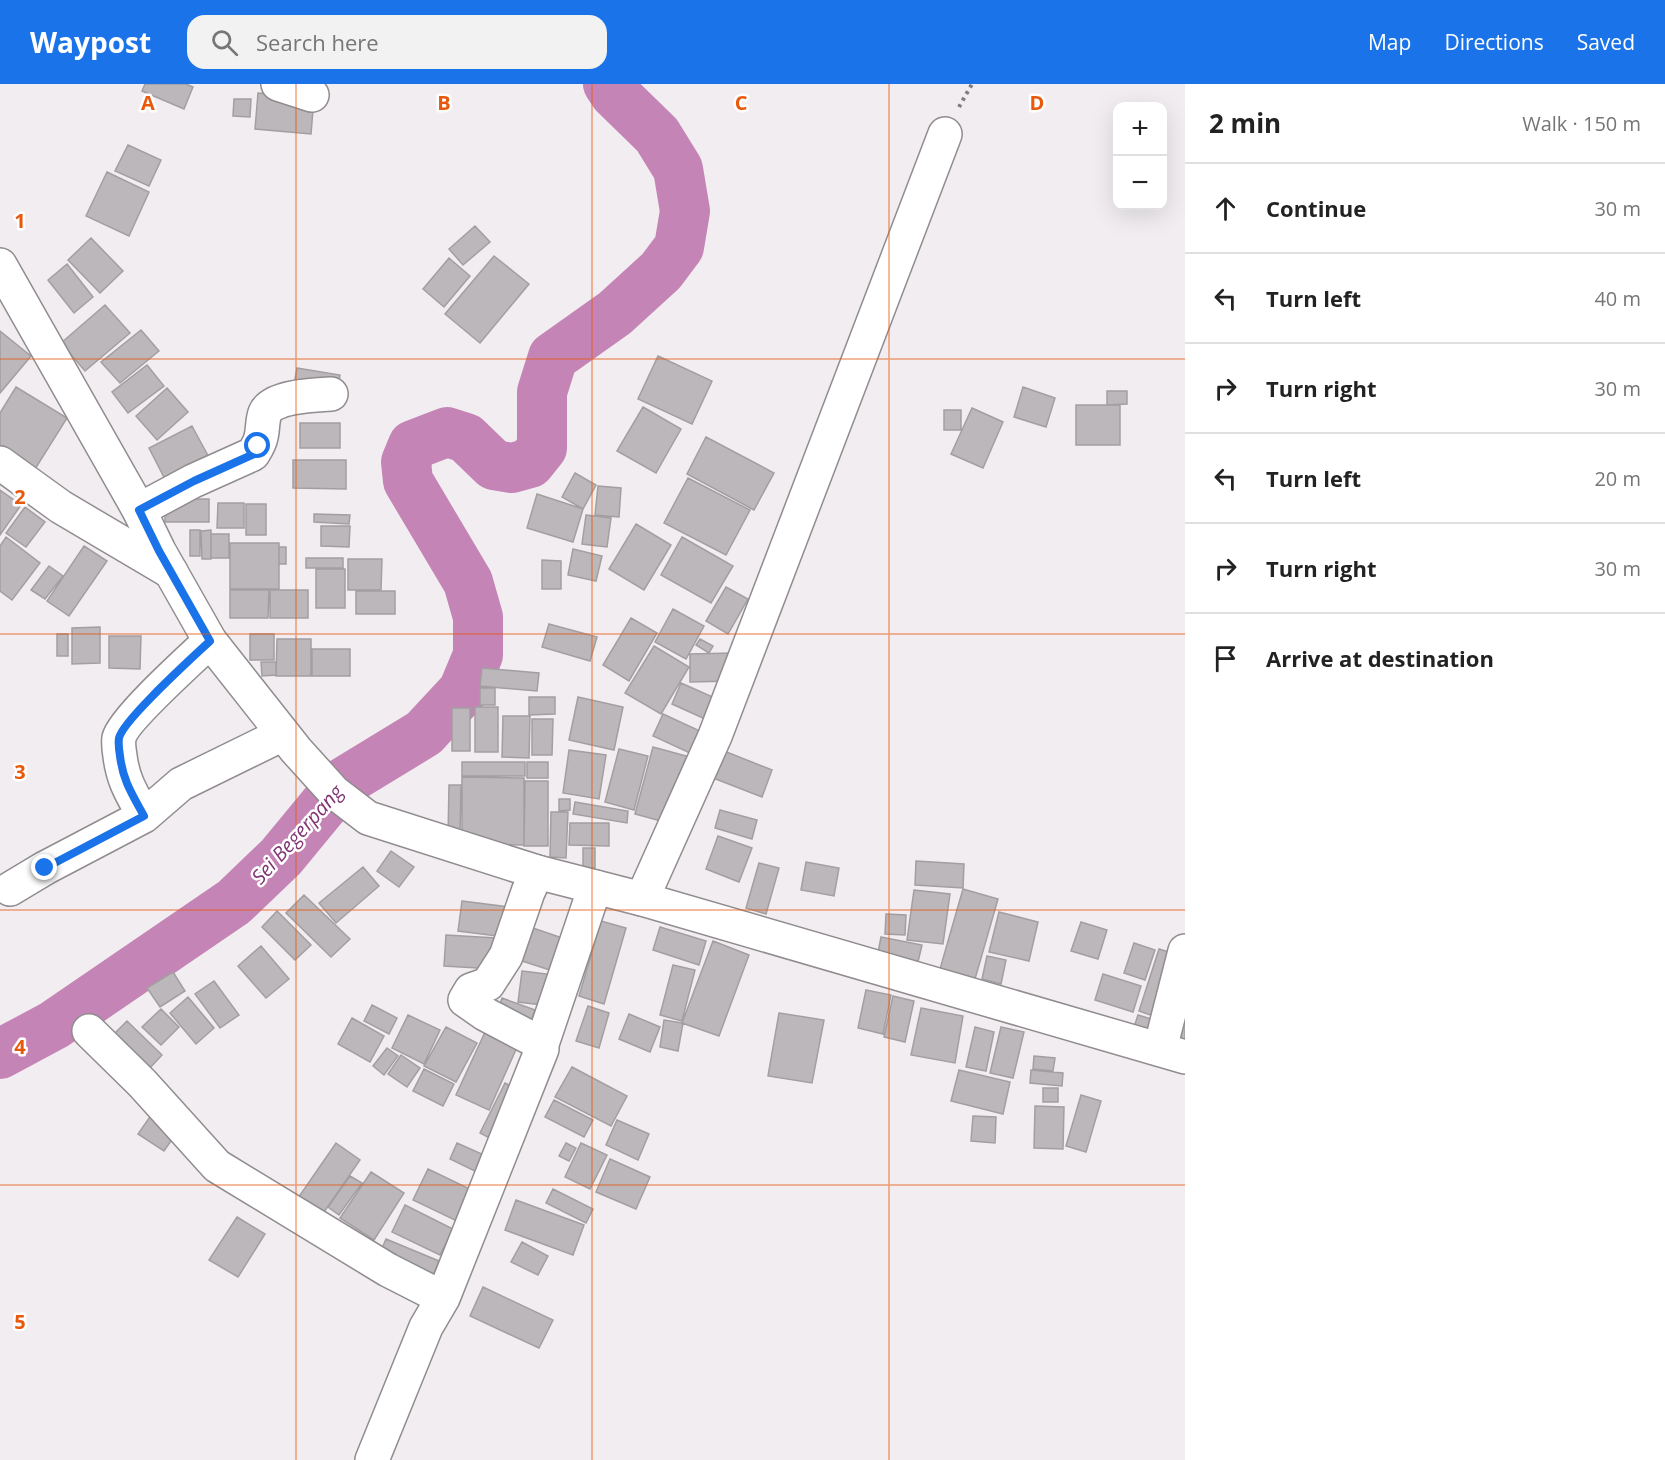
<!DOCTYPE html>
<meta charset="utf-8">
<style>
:root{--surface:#fff;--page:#f2f2f2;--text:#222;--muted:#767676;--line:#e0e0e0;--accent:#1a73e8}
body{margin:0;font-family:"Open Sans",sans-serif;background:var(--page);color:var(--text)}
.controls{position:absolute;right:18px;top:18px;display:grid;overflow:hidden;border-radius:12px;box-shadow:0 6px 24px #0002}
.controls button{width:54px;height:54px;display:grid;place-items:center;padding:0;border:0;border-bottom:2px solid var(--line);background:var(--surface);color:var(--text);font:30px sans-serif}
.stop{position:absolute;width:18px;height:18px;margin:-14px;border:4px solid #1a73e8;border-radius:50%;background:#fff}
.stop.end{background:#1a73e8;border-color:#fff;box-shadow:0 2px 6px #0008}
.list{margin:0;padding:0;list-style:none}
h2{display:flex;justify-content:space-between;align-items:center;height:78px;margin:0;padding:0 24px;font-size:26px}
h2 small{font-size:20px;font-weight:400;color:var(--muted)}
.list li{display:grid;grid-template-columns:39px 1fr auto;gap:18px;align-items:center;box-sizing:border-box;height:90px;padding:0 24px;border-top:2px solid var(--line)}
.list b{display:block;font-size:22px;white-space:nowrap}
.list em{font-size:20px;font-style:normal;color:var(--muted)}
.icon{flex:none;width:33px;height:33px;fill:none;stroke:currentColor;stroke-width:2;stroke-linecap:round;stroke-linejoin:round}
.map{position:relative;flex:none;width:1185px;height:1376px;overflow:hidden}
header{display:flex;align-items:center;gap:36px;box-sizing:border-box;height:84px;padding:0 30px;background:var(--accent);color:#fff}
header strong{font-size:28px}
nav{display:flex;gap:33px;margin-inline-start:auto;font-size:21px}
.search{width:420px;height:54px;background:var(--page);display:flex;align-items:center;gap:15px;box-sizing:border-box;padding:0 21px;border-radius:18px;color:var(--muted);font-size:22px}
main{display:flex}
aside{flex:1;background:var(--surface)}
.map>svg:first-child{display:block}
</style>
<header>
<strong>Waypost</strong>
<div class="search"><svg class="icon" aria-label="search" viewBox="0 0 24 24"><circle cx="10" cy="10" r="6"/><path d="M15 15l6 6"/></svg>Search here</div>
<nav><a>Map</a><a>Directions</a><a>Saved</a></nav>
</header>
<main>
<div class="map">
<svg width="1185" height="1376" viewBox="0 0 1185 1376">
<rect width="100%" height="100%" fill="#f1edf0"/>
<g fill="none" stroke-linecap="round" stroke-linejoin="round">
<path stroke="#c584b6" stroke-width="50" d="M0 970 54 941 234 818 281 773 342 699 424 649 463 607 478 571V533L468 498 408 397 406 378 413 361 447 348 466 354 494 381 512 384 530 379 542 364V308L553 273 615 229 661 187 679 163 685 127 678 85 657 51 614 9 608 0"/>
</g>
<path fill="#bbb7ba" stroke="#a39fa1" stroke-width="1.5" d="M145 0H186L193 3 184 25 142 7Z
M258 9 314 14 311 50 255 45Z
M234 15H251L250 33 233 32Z
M128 61 161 76 149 102 115 87Z
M107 88 149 108 129 152 86 132Z
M475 142 490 158 463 181 449 165Z
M91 154 123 187 100 209 68 176Z
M494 172 529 200 480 259 445 230Z
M449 174 470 192 444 223 423 205Z
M67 180 93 213 74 229 48 196Z
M105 221 130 249 85 287 61 259Z
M141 246 159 267 120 299 101 278Z
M0 247 31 272 0 309Z
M658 272 712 297 692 340 638 315Z
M147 281 164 302 128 329 112 308Z
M297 284 340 291 337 309 294 301Z
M16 303 67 334 32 390 0 370V329Z
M1023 303 1055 314 1046 343 1014 333Z
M167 304 188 328 157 356 136 332Z
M1107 307H1127V320L1107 321Z
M1076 321H1120V361H1076Z
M643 323 681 345 656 389 617 367Z
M972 324 1003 338 983 384 951 370Z
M944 326H961V346H944Z
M300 339H340V364H300Z
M192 342 212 379 168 401 149 364Z
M706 353 774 389 754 426 687 390Z
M293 376H346V405L293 404Z
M575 389 596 401 583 425 562 413Z
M688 394 750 426 726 471 664 439Z
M598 402 621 404 619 433 595 431Z
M0 406 21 421 0 451Z
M537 410 583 425 573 458 527 444Z
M165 415H209V438H165Z
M218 419H244V444H217Z
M246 420H266V451H246Z
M25 423 45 438 26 463 6 449Z
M314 430 350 431 349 440 314 438Z
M586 431 611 434 607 463 582 460Z
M636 440 671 461 644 506 609 485Z
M321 442H350L349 463 321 462Z
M190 446H200V472H190Z
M211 446V475H202L201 447Z
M211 450H229V474H211Z
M6 453 40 479 12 516 0 507V462Z
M682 453 733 482 711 519 661 491Z
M230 459H279V505H230Z
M84 462 107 477 69 532 47 517Z
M279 463H286V480H279Z
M573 465 602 472 596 497 568 491Z
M306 474H343V484H306Z
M348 475H382L381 506H348Z
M542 476 561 477V505H542Z
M49 482 63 492 45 515 31 506Z
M316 485H345V524H316Z
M726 503 748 515 728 550 706 537Z
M230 506H269L268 534H230Z
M270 506H308V534H270Z
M356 507H395V530H356Z
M673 525 704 542 686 575 655 558Z
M631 534 657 549 629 597 603 581Z
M549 540 597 553 590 577 542 563Z
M100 543V579L72 580V544Z
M57 550H68V572H57Z
M250 550H274V576H250Z
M109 552H141L140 585 109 584Z
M277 555H311V592H276Z
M700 555 713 562 709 569 696 561Z
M654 562 689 583 661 630 625 609Z
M312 565H350V592H312Z
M733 569V597L690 598V570Z
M261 578H276V591L262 592Z
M482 584 539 589 537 607 480 602Z
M681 599 724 618 714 639 672 620Z
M480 604H495V621H480Z
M529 613H555V630L529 631Z
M578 613 623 623 614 666 569 656Z
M475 623H498V668H475Z
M452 624H470V667H452Z
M663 630 700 647 690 669 653 652Z
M503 632H530L529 674 502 673Z
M532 635H553L552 671H532Z
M653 663 690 673 672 740 635 730Z
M619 665 648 672 634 726 605 718Z
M719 665 772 686 762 713 708 692Z
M569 666 606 671 599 715 563 709Z
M462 678H525V692H462Z
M527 678H548V694H527Z
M462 693 524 694V761L462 760Z
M525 697H548V762H524Z
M449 701H461L460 753H448Z
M559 715H570V726L559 727Z
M575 718 628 727 627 739 573 730Z
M720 726 757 736 752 755 715 744Z
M551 728H568L566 774 550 773Z
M570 739H609V762L569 761Z
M718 752 752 764 739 798 706 785Z
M583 764H595V784H583Z
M391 767 414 783 399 803 377 787Z
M916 777 964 780 963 804 915 801Z
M806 778 839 784 834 812 801 806Z
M759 779 779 784 766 830 746 824Z
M363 783 379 802 336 839 319 819Z
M963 805 998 815 975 895 940 885Z
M914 806 950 810 943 860 907 856Z
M304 811 350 855 331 873 286 829Z
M462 817 509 823 505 853 458 847Z
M277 827 311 861 295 876 262 843Z
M999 828 1038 838 1029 877 989 868Z
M886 830 906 831 905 851 885 850Z
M601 837 626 844 604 920 579 912Z
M1081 838 1107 846 1098 875 1071 867Z
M530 843 568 856 556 888 519 876Z
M660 843 706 857 699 881 653 866Z
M446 851 496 854 494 885 444 882Z
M881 853 922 861 917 882 877 874Z
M713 857 749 871 719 952 682 939Z
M1134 859 1155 866 1145 896 1124 889Z
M261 862 289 895 266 914 238 882Z
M1159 865 1182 872 1162 935 1139 927Z
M987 872 1006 876 1001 900 982 895Z
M673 881 695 886 682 937 660 931Z
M522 887 554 891 550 922 518 918Z
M173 888 185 907 160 923 147 904Z
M1103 890 1141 902 1133 928 1095 916Z
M214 897 239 931 220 944 195 910Z
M866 906 891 911 883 950 858 944Z
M893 912 914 917 905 958 884 953Z
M188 913 214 944 196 960 170 929Z
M1185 913V959L1173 955Z
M502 914 535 926 531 937 498 926Z
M372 921 397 934 389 950 364 937Z
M588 922 609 929 599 964 576 957Z
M921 924 963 932 955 979 911 971Z
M161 925 179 943 161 961 142 943Z
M779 929 824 936 812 999 768 992Z
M629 930 660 943 650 968 619 955Z
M408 931 440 946 424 980 392 964Z
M1138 931 1161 938 1155 956 1132 949Z
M352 934 384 952 370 978 338 960Z
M664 936 683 939 678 967 660 963Z
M127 937 162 971 148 986 113 951Z
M446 943 477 959 456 998 424 982Z
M975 943 994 948 986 987 966 983Z
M1001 943 1024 948 1013 994 990 989Z
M486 946 518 961 489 1026 456 1011Z
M387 964 398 972 384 991 373 982Z
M401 971 420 984 407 1003 388 990Z
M1034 972 1055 974 1053 987 1033 985Z
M572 983 627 1012 611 1042 555 1013Z
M424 985 454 1000 443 1022 413 1007Z
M959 986 1010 998 1003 1030 951 1017Z
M1031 986 1063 989 1062 1002 1030 999Z
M505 999 522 1008 497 1058 480 1049Z
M1043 1004H1058V1018H1043Z
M1081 1011 1101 1017 1086 1068 1066 1062Z
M554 1016 593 1036 584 1053 545 1033Z
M1035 1022 1064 1023 1063 1065 1034 1064Z
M154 1027 180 1044 164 1067 138 1050Z
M973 1032 996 1033 995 1059 971 1057Z
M617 1036 649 1050 638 1076 606 1061Z
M336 1059 360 1076 322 1131 298 1114Z
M457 1059 493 1075 485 1092 450 1075Z
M566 1059 576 1064 569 1077 559 1072Z
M581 1059 607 1071 590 1105 565 1093Z
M610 1075 650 1093 636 1125 596 1108Z
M428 1085 472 1106 457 1137 413 1116Z
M371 1088 404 1109 374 1156 340 1134Z
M350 1092 362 1099 339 1131 328 1123Z
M553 1105 593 1125 586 1139 546 1119Z
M516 1116 584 1141 573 1171 505 1146Z
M405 1121 453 1145 440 1171 392 1148Z
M237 1133 265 1150 238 1193 209 1176Z
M386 1155 439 1177 430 1199 377 1176Z
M522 1158 548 1172 538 1191 511 1178Z
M483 1203 553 1236 539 1264 470 1232Z"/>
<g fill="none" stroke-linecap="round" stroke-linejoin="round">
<g stroke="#908c8f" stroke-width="36">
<path id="minor" d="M278 0 312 11
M0 379 61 423 171 488
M139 426 193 397 253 370C256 365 260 359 261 353 263 346 262 337 265 329 272 312 315 311 331 310
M144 732C132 710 123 697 120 672 119 666 118 660 119 654 123 636 193 573 210 557
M537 788 528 808 506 872 488 900 471 906 465 916 485 930 542 960
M10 805 45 784 144 732 181 700 283 650
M642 815 715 652 945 50
M89 947 142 999 217 1082 388 1186 443 1214
M1160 965 1185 867
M372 1376 426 1243 443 1214 542 965V960L595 803"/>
</g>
<g stroke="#908c8f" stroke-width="36">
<path id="tertiary" d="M0 181 139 426 159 467 210 557 296 666 334 708 368 734 537 788 642 815 1185 973"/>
</g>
<path stroke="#807d7f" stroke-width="4" stroke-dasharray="3 4.5" stroke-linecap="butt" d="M959 23 972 0"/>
<use href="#minor" stroke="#fff" stroke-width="33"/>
<use href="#tertiary" stroke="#fff" stroke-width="33"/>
</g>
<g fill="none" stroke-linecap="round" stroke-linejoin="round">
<path stroke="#1a73e8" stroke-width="8" d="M45 784 144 732C132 710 123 697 120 672 119 666 118 660 119 654 123 636 193 573 210 557L159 467 139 426 194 397 254 370 258 362"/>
</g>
<path fill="none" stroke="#e8590c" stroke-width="1.5" stroke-opacity="0.55" d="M296 0V1376M592 0V1376M889 0V1376M0 275H1185M0 550H1185M0 826H1185M0 1101H1185"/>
<g text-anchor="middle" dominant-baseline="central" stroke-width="5" stroke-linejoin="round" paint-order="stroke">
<g font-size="20" font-style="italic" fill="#813472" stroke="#fff">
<text transform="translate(297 750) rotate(-48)">Sei Begerpang</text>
</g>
</g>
<g font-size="20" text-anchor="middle" font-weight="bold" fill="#e8590c" stroke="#fff" stroke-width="5" stroke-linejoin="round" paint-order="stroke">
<text x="148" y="26">A</text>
<text x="444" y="26">B</text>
<text x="741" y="26">C</text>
<text x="1037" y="26">D</text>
<text x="20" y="144">1</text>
<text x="20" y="420">2</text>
<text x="20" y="695">3</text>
<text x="20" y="970">4</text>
<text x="20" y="1245">5</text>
</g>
</svg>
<div class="controls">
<button>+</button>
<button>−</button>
</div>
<div class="stop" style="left:258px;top:362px"></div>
<div class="stop end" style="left:45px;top:784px"></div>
</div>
<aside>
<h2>2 min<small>Walk · 150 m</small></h2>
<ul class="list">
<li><svg class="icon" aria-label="ahead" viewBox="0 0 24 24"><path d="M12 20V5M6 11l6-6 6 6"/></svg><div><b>Continue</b></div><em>30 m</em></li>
<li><svg class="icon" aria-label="left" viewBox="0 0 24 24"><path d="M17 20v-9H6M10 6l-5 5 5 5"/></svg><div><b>Turn left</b></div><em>40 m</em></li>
<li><svg class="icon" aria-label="right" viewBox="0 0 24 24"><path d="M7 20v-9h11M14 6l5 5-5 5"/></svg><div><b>Turn right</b></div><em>30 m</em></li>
<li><svg class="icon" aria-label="left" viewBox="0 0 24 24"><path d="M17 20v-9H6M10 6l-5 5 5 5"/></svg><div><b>Turn left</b></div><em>20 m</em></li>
<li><svg class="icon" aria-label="right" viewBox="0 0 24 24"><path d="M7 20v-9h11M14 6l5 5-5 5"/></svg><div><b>Turn right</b></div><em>30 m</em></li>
<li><svg class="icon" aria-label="arrive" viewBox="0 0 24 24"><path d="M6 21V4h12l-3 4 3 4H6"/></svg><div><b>Arrive at destination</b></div></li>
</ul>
</aside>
</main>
